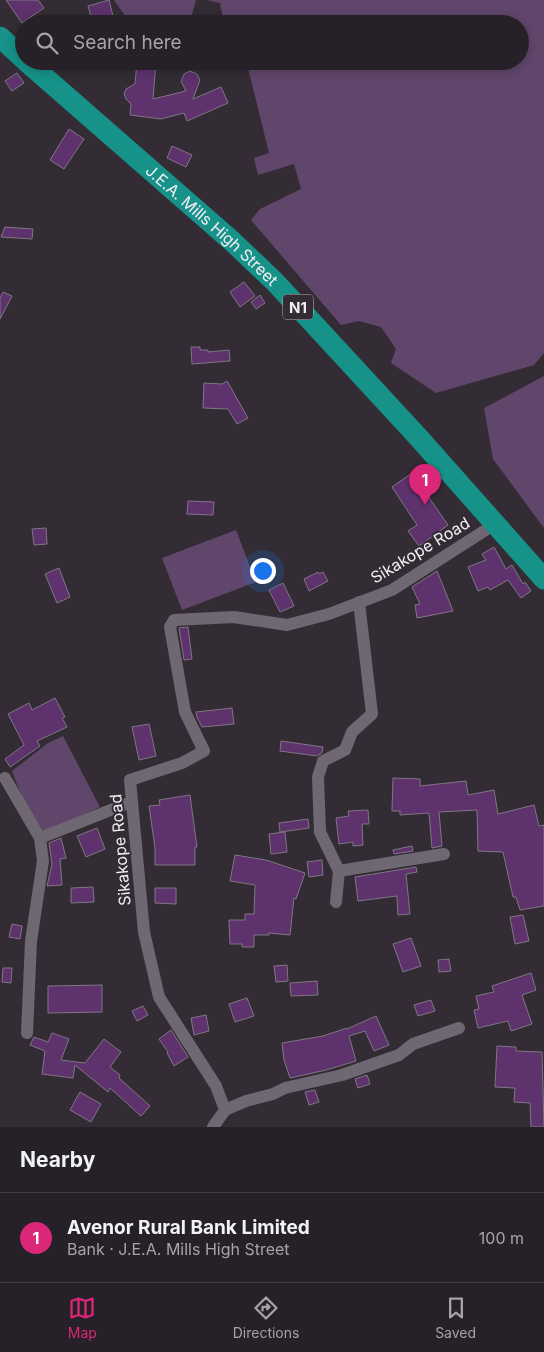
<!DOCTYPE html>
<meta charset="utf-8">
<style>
:root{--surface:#262128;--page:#2e2930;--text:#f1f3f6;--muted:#a4a3a8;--line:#423e45;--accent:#db2777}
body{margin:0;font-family:Inter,sans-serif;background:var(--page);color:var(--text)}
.you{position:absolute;left:262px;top:570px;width:18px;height:18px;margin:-12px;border:4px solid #fff;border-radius:50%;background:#1a73e8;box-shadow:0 0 0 8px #1a73e833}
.badge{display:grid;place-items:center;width:32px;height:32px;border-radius:50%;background:var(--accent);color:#fff;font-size:16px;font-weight:700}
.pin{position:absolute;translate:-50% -41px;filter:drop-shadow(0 1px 2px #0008)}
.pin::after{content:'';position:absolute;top:26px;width:18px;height:15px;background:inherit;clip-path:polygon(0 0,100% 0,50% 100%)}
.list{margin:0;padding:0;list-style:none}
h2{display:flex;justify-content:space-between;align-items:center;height:65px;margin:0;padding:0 20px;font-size:21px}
h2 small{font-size:16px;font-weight:400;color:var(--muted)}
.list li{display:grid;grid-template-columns:32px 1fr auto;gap:15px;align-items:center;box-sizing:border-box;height:90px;padding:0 20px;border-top:1px solid var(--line)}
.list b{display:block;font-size:19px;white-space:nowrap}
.list p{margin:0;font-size:16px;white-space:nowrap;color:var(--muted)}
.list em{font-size:16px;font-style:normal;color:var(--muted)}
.icon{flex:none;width:28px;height:28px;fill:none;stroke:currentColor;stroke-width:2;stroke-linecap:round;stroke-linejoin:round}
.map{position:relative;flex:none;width:544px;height:1127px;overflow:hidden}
.search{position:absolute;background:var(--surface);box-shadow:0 2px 12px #0003;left:15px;right:15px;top:15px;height:55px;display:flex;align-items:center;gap:12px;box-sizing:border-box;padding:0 18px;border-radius:28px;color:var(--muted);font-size:19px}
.sheet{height:155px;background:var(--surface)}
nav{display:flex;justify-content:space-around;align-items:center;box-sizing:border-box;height:70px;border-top:1px solid var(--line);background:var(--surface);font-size:14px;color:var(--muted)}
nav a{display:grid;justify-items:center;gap:2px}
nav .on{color:var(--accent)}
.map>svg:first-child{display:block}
</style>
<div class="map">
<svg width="544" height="1127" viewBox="0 0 544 1127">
<rect width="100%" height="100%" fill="#332c35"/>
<path fill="#61466b" d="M114 0H196L190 22 130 23Z
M207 0H544V353L534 365 436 393 391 363 396 349 381 327 359 321 341 325 251 220 260 209 301 189 294 164 258 175 254 158 269 153 247 64 231 65V61H520V24H224L220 3Z
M544 376V528L493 459 484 408Z
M236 530 256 582 182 610 162 558Z
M63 736 100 807 45 833 25 805 12 771 48 743Z"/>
<path fill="#5e326d" stroke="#7f7782" d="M6 0H38L44 8 22 23Z
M109 0 115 24H93L88 6Z
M137 61H156L153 99 186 91 181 81 184 74 190 71 197 74 200 80 193 99 221 87 228 103 187 121 184 113 161 119 130 115 131 104 126 99 124 94 126 89 135 84Z
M17 73 24 83 12 91 5 81Z
M69 129 84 139 64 169 50 160Z
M172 146 192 155 186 167 167 158Z
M5 227 33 229 32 239 1 237Z
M244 282 255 296 240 307 230 292Z
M3 292 12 296 0 319V298Z
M260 295 265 303 256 309 251 302Z
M191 347H200V350H208V352L229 350 230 361 192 364Z
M227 381 248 418 237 424 228 409 203 408 204 383 222 384Z
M412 473 448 525 419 546 408 531 417 525 392 487Z
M188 501 214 502 213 515 187 514Z
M46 528 47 544 34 545 32 529Z
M494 547 506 569 512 565 523 584 525 582 531 591 521 598 508 580 490 590 488 587 478 591 468 567 486 560 482 554Z
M59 568 70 597 57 603 45 574Z
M437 571 453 611 417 618 415 605 420 604 412 587Z
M318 572 319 574 323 572 328 581 309 591 304 579Z
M283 583 294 606 280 612 269 590Z
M188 627 192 659 184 660 179 628Z
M55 698 65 717 62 718 67 727 37 741 40 746 10 767 5 759 24 745 8 714 29 703 32 710Z
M232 708 234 724 202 727 197 717 196 712Z
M149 724 156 756 139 760 132 727Z
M281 741 323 747 322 753 317 756 280 751Z
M393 778 420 779V786L466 781 468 795 494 790 498 814 534 805 539 826 544 825V906L520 910 516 897H513L503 852 478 851 477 810 439 812 442 846 432 848 429 813 400 815V811H392Z
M190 795 197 847H195V865H155V848L149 806 160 805 159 800Z
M368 810 369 824H362L363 845 353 846V842L339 844 336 818 349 816 348 811Z
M308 819 309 828 280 832 279 823Z
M97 828 105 849 86 857 77 836Z
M285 832 287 852 271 854 269 834Z
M61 838 66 858 60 859 62 885 47 886 52 864 49 843Z
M412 846 413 851 394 854 393 850Z
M235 855 266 860 305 873 296 899 294 898 290 935 269 933V935H254V947H242V944H230L229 920H245V914H254L255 885 230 881Z
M322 860 323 875 309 877 307 862Z
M416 867 417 872 406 874 410 914 398 915 397 896 358 901 355 877Z
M93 887 94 902 71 903V888Z
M155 888H176V904L155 903Z
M523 915 529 941 515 944 510 917Z
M12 924 22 926 20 939 9 937Z
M411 938 421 966 403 972 393 944Z
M449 959 451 971 439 972 438 960Z
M287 965 288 981 276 982 274 966Z
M3 968H12L11 983 2 982Z
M531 973 536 990 522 995 532 1024 511 1031 508 1021 478 1028 474 1010 479 1009 476 996 494 992 492 986Z
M317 981 318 995 291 996 290 983Z
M102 985V1012L48 1013V986Z
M247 998 254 1016 235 1022 229 1004Z
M431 1000 435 1011 418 1016 414 1005Z
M143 1006 148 1015 137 1021 132 1011Z
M206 1015 209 1031 194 1035 191 1018Z
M376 1016 389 1045 374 1051 365 1031 349 1036 356 1061 326 1070 290 1078 284 1060 282 1043 323 1036 347 1028V1029Z
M171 1030 188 1057 174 1066 167 1053 168 1052 159 1039Z
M52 1033 69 1039 61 1060 85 1063 104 1039 121 1052 110 1067 120 1075 119 1078 150 1106 141 1116 110 1088 108 1092 75 1065 73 1078 42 1074 45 1051 30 1045 34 1037 48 1042Z
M497 1046 516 1047V1051L542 1052 544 1127H531L530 1103 514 1102 515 1088 495 1087Z
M367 1075 370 1084 358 1088 355 1079Z
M315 1090 319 1102 309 1105 305 1092Z
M80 1092 101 1104 91 1122 70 1110Z"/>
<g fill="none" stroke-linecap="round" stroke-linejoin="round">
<path stroke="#6f6772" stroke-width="12" d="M5 778 40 838
M339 871 444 854
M336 902 339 871 320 832 318 777 323 761 345 750 352 732 372 714 359 602
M27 1033 31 941 43 861 40 838 131 802
M225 1110 246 1101 273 1094 285 1088 342 1075 399 1055 413 1044 459 1028
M213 1127 225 1110 216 1086 159 997 144 932 130 780 182 763 204 751 185 712 170 627 174 620 234 617 287 625 329 614 392 590 495 524"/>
<g stroke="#169288" stroke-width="21">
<path d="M0 37 24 59"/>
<path id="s1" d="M26 61 233 242 275 282 419 438 544 579"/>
</g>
</g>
<g text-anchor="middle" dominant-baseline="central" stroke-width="4" stroke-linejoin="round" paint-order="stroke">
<rect fill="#332c35" stroke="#b9b3bb" stroke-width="1" x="283" y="294.5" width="30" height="25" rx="4"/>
<g font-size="15" font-weight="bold" fill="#f2edf4">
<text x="298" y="307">N1</text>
</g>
<g font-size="16" fill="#f2edf4" stroke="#332c35">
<text stroke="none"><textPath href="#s1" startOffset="248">J.E.A. Mills High Street</textPath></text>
<text transform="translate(420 550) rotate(-31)">Sikakope Road</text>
<text transform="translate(120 850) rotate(-95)">Sikakope Road</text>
</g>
</g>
</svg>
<div class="you"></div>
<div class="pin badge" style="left:425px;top:505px">1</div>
<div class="search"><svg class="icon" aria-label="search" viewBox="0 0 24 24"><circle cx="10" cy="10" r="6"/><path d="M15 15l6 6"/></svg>Search here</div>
</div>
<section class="sheet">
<h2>Nearby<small></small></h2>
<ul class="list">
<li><span class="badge">1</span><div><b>Avenor Rural Bank Limited</b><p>Bank · J.E.A. Mills High Street</p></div><em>100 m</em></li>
</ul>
</section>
<nav>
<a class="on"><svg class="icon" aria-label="map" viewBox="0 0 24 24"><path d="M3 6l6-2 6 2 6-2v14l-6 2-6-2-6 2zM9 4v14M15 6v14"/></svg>Map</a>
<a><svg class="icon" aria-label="directions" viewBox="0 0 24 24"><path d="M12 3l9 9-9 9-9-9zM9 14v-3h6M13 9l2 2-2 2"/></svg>Directions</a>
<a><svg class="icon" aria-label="saved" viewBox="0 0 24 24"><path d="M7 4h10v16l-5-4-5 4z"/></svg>Saved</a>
</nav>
